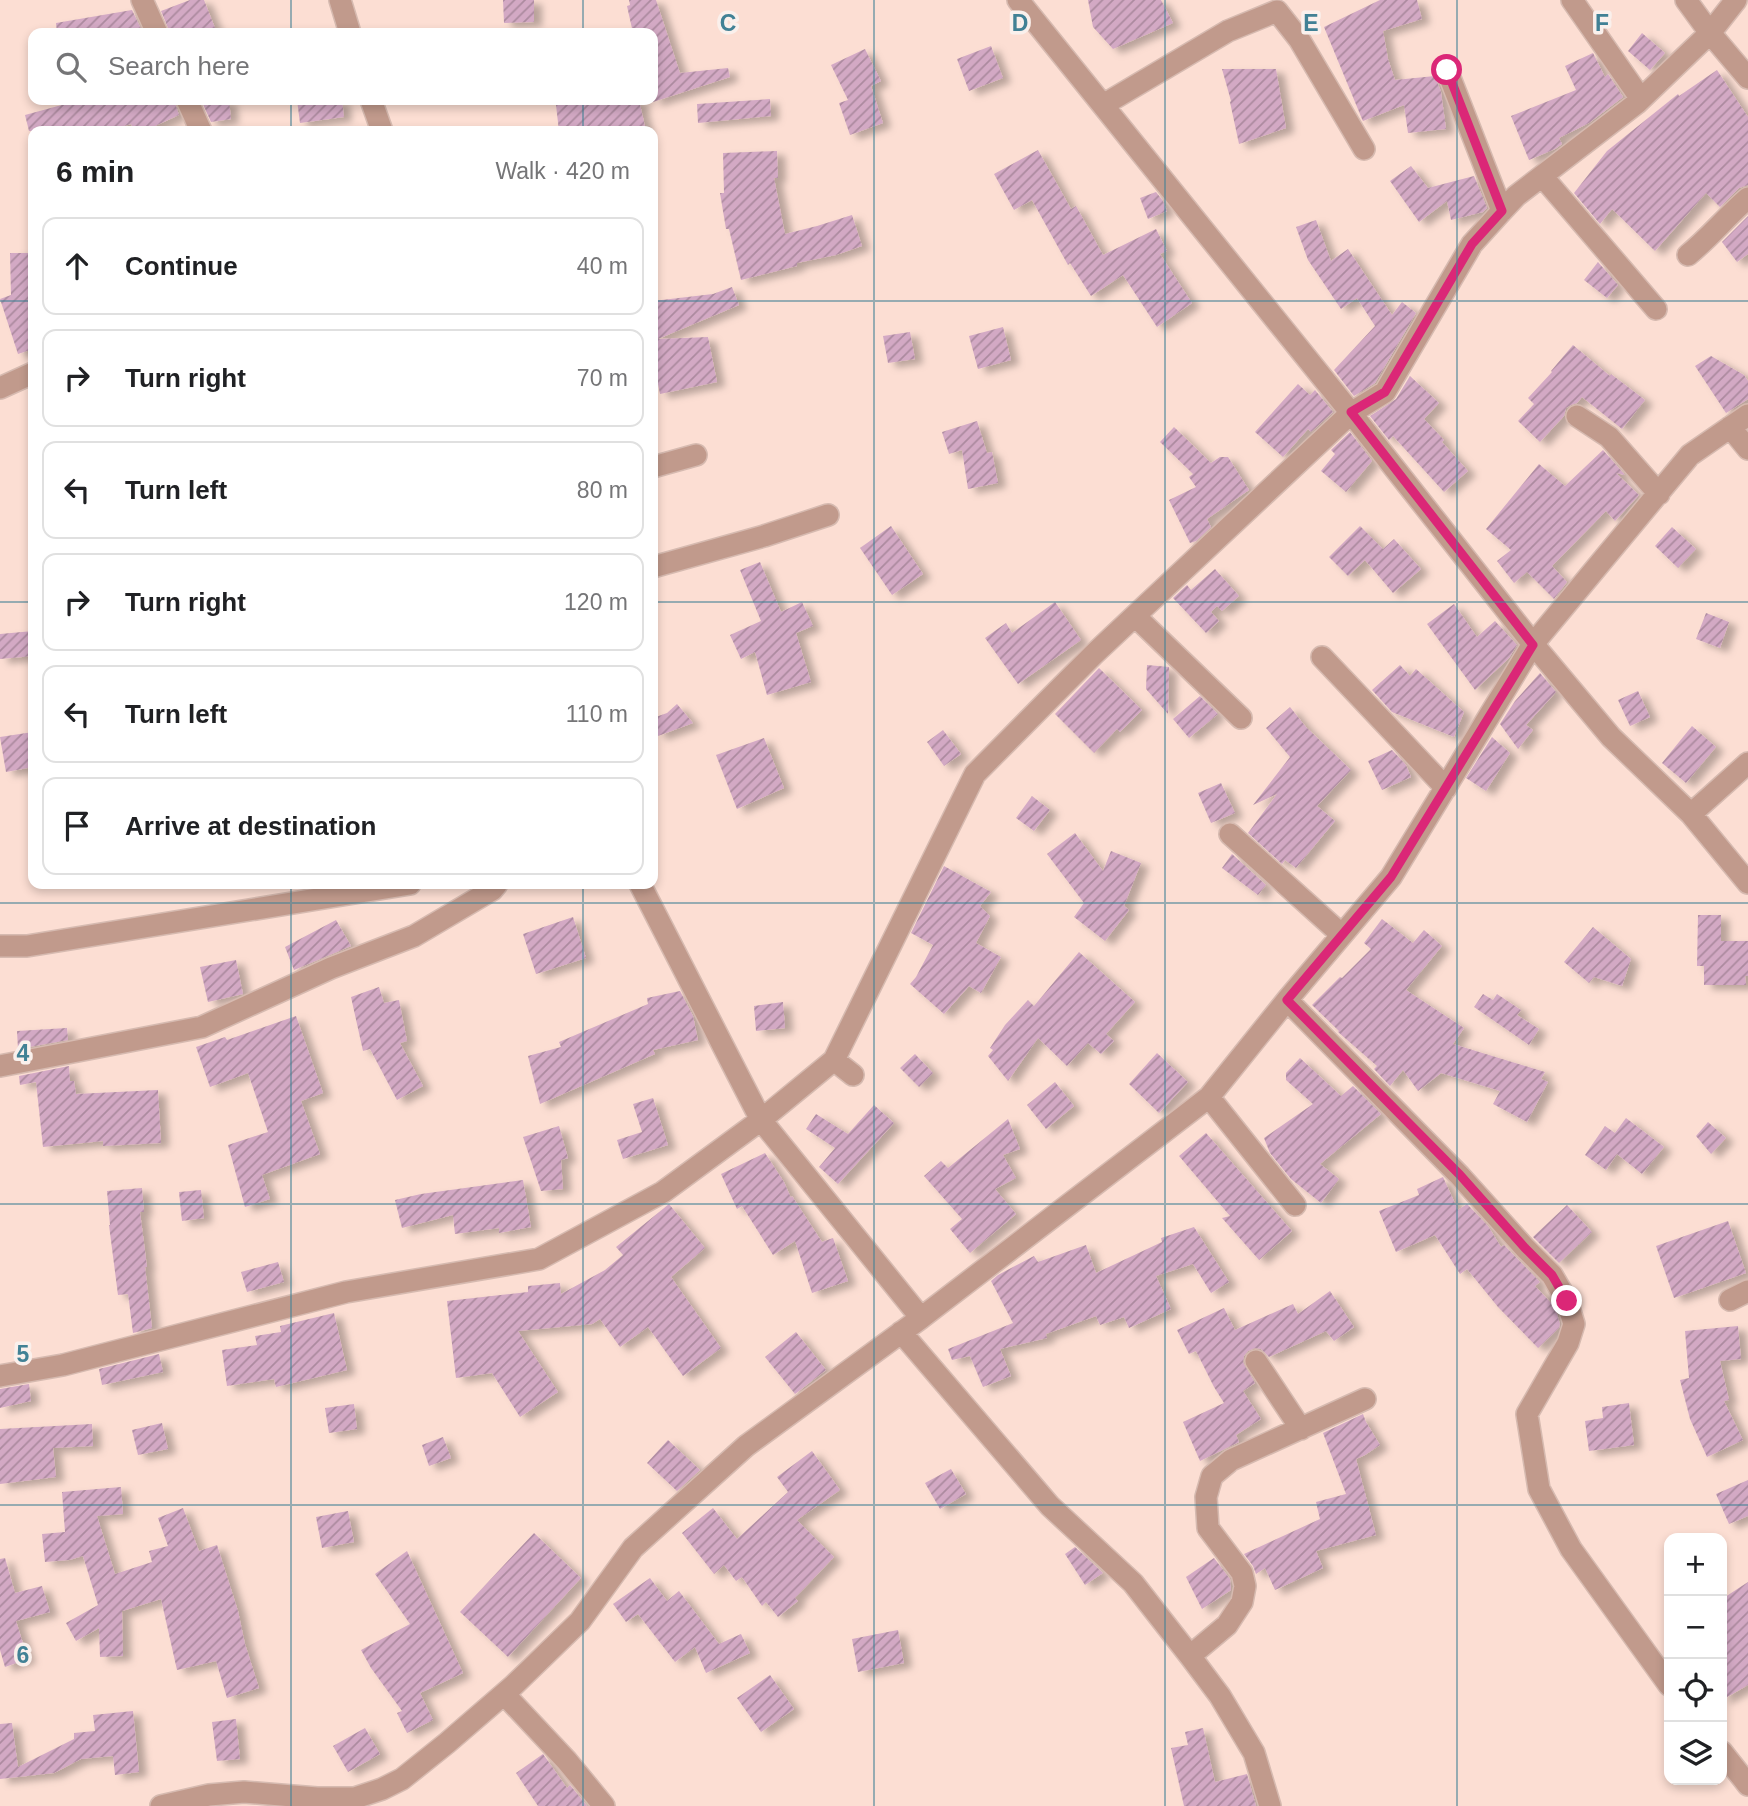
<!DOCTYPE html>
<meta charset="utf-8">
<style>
:root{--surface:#fff;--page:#f2f2f2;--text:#202124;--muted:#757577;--line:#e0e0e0}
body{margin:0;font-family:Helvetica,sans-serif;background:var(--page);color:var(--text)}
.controls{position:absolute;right:21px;bottom:21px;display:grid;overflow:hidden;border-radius:14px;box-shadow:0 4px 10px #0003}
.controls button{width:63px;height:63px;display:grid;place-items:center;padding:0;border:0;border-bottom:2px solid var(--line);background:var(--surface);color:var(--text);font:35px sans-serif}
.stop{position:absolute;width:21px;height:21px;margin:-16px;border:5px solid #db2777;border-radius:50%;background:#fff}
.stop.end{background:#db2777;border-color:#fff;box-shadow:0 2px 7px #0008}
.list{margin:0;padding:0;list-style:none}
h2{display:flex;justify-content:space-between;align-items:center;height:91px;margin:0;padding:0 28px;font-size:30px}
h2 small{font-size:23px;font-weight:400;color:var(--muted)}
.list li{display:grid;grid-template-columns:46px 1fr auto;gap:21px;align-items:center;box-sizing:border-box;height:98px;margin:0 14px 14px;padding:0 14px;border:2px solid var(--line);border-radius:14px}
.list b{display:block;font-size:26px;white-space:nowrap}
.list em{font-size:23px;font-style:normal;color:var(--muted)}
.icon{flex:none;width:38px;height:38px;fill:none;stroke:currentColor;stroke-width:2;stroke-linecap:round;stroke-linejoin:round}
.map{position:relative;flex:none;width:1748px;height:1806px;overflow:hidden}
.search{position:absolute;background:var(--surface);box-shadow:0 4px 10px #0003;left:28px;top:28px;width:630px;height:77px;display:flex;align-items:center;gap:18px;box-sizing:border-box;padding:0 24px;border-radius:14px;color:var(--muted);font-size:26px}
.panel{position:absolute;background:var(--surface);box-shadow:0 4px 10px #0003;left:28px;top:126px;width:630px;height:763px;border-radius:14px}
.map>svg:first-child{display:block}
</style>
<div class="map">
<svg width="1748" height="1806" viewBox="0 0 1748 1806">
<defs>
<pattern id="building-hatch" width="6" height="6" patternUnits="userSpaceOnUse" patternTransform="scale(1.75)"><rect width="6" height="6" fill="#d3a9c4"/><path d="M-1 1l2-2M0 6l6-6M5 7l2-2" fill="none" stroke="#ac8a9f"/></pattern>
<filter id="shadow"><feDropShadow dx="8" dy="4.5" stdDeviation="3.5" flood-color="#0004"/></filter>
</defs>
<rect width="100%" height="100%" fill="#fcded3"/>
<path fill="url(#building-hatch)" filter="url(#shadow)" d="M190 0H204L217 33H170L161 11Z
M503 0H534V22L504 23Z
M629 0H656L680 73 728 68 730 77 653 102V33H633L627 6 630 5Z
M1088 0H1161L1173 23 1113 49 1093 27Z
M1380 0H1417L1422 19 1383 31 1388 59 1395 80 1435 76 1441 92 1446 129 1408 133 1404 105 1363 121 1362 119 1324 27Z
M132 10 143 33H57L56 23Z
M1642 33 1665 53 1650 70 1628 51Z
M991 46 1003 78 969 91 957 59Z
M865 49 881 81 871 86 883 123 850 135 839 103 848 100 831 65Z
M1593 53 1605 77 1608 74 1623 97 1589 123 1559 138 1562 144 1555 149 1529 160 1511 116 1576 90 1565 66Z
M1222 69H1276L1286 128 1239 144 1230 102 1231 101Z
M1717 70 1748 117V185L1739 188 1720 207 1706 193 1655 251 1612 209 1600 224 1574 193 1607 151 1678 94 1679 96Z
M770 99 771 116 698 123 697 104Z
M80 100H174L179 115 144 131H135L131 124 106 131H29L25 115Z
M201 100H229L231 119 211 122Z
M297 100H342L344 117 300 123Z
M605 100H639L646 131H559L556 105Z
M1038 150 1071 209 1076 206 1103 255 1156 229 1167 251 1160 254 1192 303 1157 327 1123 275 1091 296 1070 263 1068 265 1032 200 1014 210 994 174Z
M777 151 778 178H774L785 234 817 226 852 215 862 246 836 255 797 263V266L741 280 729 229H726L720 193H724L723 153Z
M1411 166 1428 188 1474 176 1487 208 1483 212 1451 220 1447 201 1419 222 1390 181Z
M1156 192 1163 201 1167 211 1148 219 1140 198Z
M1748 216V254L1737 262 1722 242Z
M1316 220 1331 261 1348 249 1392 315 1402 302 1416 313 1375 383 1354 396 1334 370 1375 326 1357 298 1341 309 1308 260 1296 227Z
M10 253H33V349L18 354 0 299 11 295Z
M1598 262 1618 285 1607 298 1584 280Z
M732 287 739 305 658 339 708 337 717 382 660 394 653 359V301L713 294Z
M1003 327 1011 360 978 369 969 336Z
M910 332 915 359 888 363 883 336Z
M1573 345 1610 376 1611 374 1645 400 1622 429 1582 397 1577 403 1571 405 1566 408 1564 416 1540 442 1518 421 1534 404 1528 398 1552 372 1551 371Z
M1711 356 1744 375 1748 381V399L1726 413 1695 366Z
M1410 376 1439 403 1424 419 1444 440 1442 442 1468 471 1444 492 1393 436 1389 440 1370 416 1396 399Z
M1298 384 1310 395 1315 390 1333 412 1311 432 1308 429 1283 457 1255 432Z
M977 421 987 453 992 452 998 483 968 489 962 450 949 454 942 432Z
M1174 427 1211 463 1220 457H1228L1249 490 1207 519 1211 527 1196 541 1190 543 1169 500 1196 487 1189 477 1193 474 1160 442Z
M1350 432 1372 461 1346 492 1321 471 1335 454 1331 450Z
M1603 450 1625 475 1616 473 1639 495 1615 521 1606 511 1552 566 1567 582 1554 599 1527 572 1514 583 1497 561 1511 550 1486 529 1539 464 1565 486Z
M891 526 923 574 892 595 860 548Z
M1360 526 1383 549 1394 539 1421 569 1393 593 1365 560 1348 576 1329 557Z
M1672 527 1696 549 1678 568 1655 546Z
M760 562 781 612 802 602 813 626 796 633 811 682 767 695 755 652 741 659 730 635 761 621 740 570Z
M1215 569 1239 596 1222 611 1217 606 1211 612 1219 621 1206 633 1173 598 1187 585 1191 590Z
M1055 602 1081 640 1018 684 985 638 1006 623 1012 633Z
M1454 604 1477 637 1495 621 1517 645 1509 658 1475 690 1427 624Z
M1706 613 1729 622 1720 648 1696 639Z
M33 631V656L0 659V634Z
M1147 665 1169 667 1168 714 1146 689Z
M1400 665 1410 676 1416 669 1464 712 1454 737 1392 712 1372 690Z
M1099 668 1142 710 1120 732 1117 729 1094 753 1055 714Z
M1540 673 1556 692 1526 725 1533 730 1518 749 1500 724 1515 701Z
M1638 691 1650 717 1630 726 1618 700Z
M1200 696 1218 714 1189 738 1173 719Z
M677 704 693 723 658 736 653 718 667 713Z
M1290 707 1306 727 1351 770 1317 806 1335 821 1296 868 1285 860 1282 864 1248 833 1277 794 1253 805 1290 757 1266 728Z
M1692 726 1716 747 1686 783 1662 763Z
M943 730 961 754 944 766 927 742Z
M33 732V767L6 772 0 737Z
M1492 737 1510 753 1486 791 1466 778Z
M764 738 784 788 737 809 716 755Z
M1392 750 1406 765 1411 777 1382 790 1368 761Z
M1221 783 1235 813 1211 823 1198 793Z
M1032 796 1050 810 1034 831 1016 818Z
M1075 833 1103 871 1111 851 1141 863 1124 906 1129 910 1105 941 1074 917 1084 903 1047 854Z
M1232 854 1266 885 1258 895 1222 868Z
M944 866 991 892 980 906 990 916 976 943 1001 957 981 993 969 986 944 1014 910 984 916 977 933 945 911 933Z
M1698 915H1721V941H1748V976H1745L1746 985H1704V966H1697Z
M573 917 586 958 536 974 523 934Z
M1382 919 1413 943 1424 930 1442 946 1406 990 1464 1028 1453 1044 1545 1072 1541 1079 1548 1082 1527 1122 1493 1104 1500 1091 1441 1073 1418 1091 1403 1070 1390 1086 1374 1069 1377 1066 1338 1032 1339 1031 1312 1005 1340 977 1342 978 1371 949 1364 943Z
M336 920 351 946 294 970 285 947Z
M1593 927 1631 959 1622 986 1594 977 1589 983 1564 962Z
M1079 952 1135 1002 1106 1034 1114 1041 1101 1054 1088 1043 1067 1066 1038 1038 1008 1081 988 1056 993 1050 990 1048 1005 1025 1028 1000 1034 1006Z
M236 960 243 994 208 1002 200 967Z
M379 987 384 1003 399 1000 407 1041 400 1043 423 1086 397 1100 370 1049 363 1051 351 997Z
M680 991 693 1016 698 1040 653 1050 655 1054 540 1104 528 1056 561 1047 559 1042 648 1004 647 998Z
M1483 994 1493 1000 1497 994 1521 1010 1517 1015 1539 1029 1529 1045 1474 1007Z
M783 1002 785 1028 756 1031 754 1006Z
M296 1016 323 1093 301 1101 320 1154 262 1175 270 1199 245 1207 228 1145 268 1132 248 1073 210 1087 196 1047 225 1037 227 1040Z
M67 1028 68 1040 18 1049 17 1031Z
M1157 1053 1188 1082 1159 1113 1129 1084Z
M915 1054 933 1073 919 1087 900 1068Z
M1300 1058 1341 1096 1353 1086 1381 1114 1320 1164 1339 1179 1321 1203 1291 1179 1270 1153 1264 1138 1313 1104 1286 1080V1073Z
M69 1066 70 1081H74L76 1094 158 1090 161 1143 103 1146V1141L43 1147 36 1082 20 1085 19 1076Z
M1055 1082 1074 1106 1046 1129 1027 1105Z
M653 1098 668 1145 623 1159 617 1140 642 1132 633 1104Z
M874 1105 894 1123 838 1184 819 1167 835 1148 806 1129 816 1114 848 1134Z
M1626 1118 1664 1147 1642 1174 1617 1154 1606 1170 1585 1155 1605 1126 1615 1133Z
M1008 1119 1020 1149 1003 1155 1016 1178 995 1189 1016 1214 970 1253 950 1229 962 1219 924 1176 941 1161 948 1168Z
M1708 1122 1726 1138 1711 1154 1696 1136Z
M559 1126 568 1158 561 1160 563 1189 541 1191 523 1137Z
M1206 1133 1292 1231 1259 1260 1222 1218 1230 1216 1179 1156Z
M765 1153 784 1182 791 1198 792 1196 822 1242 833 1238 848 1281 812 1293 795 1241 773 1255 742 1206 737 1209 721 1174Z
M1443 1177 1458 1210 1467 1204 1488 1226 1501 1247 1504 1245 1540 1282 1535 1286 1555 1307 1560 1324 1559 1328 1538 1348 1498 1307 1467 1269 1460 1274 1435 1235 1396 1252 1379 1211 1419 1195 1417 1189Z
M523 1180 531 1227 499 1233V1228L455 1234 453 1215 402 1228 395 1200 421 1194Z
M142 1188 144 1212H140L147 1267H145L152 1328 133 1333 128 1294 118 1295 109 1225H110L107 1191Z
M201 1190 204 1218 182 1221 179 1192Z
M669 1204 705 1248 671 1277 721 1348 683 1376 648 1327 620 1347 600 1319 592 1324 518 1331 558 1392 520 1417 492 1373 456 1378 447 1301 528 1292V1286L560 1283 561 1294 605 1270 623 1255 616 1247Z
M1567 1205 1592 1232 1559 1263 1533 1237Z
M1728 1221 1746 1273 1674 1298 1656 1246Z
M1194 1227 1229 1282 1211 1293 1193 1264 1156 1276 1171 1309 1129 1328 1124 1317 1100 1325 1096 1316 1046 1334 1047 1338 1000 1349 1011 1376 983 1387 970 1356 952 1360 948 1349 1013 1323 991 1281 998 1275 1034 1256 1038 1262 1086 1245 1096 1273 1162 1242 1161 1238Z
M278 1262 284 1282 247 1292 241 1272Z
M1330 1291 1354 1327 1334 1341 1326 1331 1269 1357 1261 1349 1255 1348 1248 1351 1244 1356 1243 1362 1255 1383 1243 1391 1261 1419 1236 1435 1239 1442 1200 1461 1183 1422 1224 1403 1214 1387 1196 1351 1189 1354 1177 1330 1224 1308 1235 1330 1293 1304 1298 1314Z
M334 1313 347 1370 276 1387 274 1379 227 1386 222 1350 257 1345 255 1336 281 1332 280 1326Z
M1738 1326 1741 1359 1720 1361 1729 1400 1724 1401 1743 1440 1707 1457 1690 1419 1680 1380 1689 1378 1685 1331Z
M796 1332 826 1370 795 1394 765 1357Z
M159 1354 163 1372 102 1385 99 1369Z
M29 1384 31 1401 0 1408V1389Z
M1629 1403 1634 1445 1589 1451 1585 1421 1603 1418 1602 1407Z
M354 1404 357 1429 329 1433 325 1408Z
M1363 1414 1366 1422 1380 1445 1365 1455 1356 1459 1376 1535 1316 1551 1323 1568 1275 1590 1265 1568 1256 1574 1253 1566 1244 1554 1320 1519 1316 1502 1346 1494 1323 1433Z
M162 1423 168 1449 138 1455 132 1430Z
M92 1424 93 1446 53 1448 56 1477 0 1484V1429Z
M443 1437 451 1458 429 1466 422 1445Z
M668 1440 700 1470 677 1491 647 1463Z
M812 1451 840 1490 797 1520 834 1557 795 1598 798 1601 778 1617 766 1602 762 1606 742 1577 736 1581 724 1565 714 1574 682 1533 713 1508 737 1539 788 1492 777 1477Z
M951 1469 966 1494 940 1509 925 1483Z
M1748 1480V1516L1729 1524 1716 1494Z
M121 1487 123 1514 97 1516 115 1574 152 1562 149 1551 168 1546 158 1518 183 1508 199 1551 217 1545 238 1611 245 1644 259 1688 227 1698 216 1661 177 1670 161 1599 122 1611 123 1656 100 1657 99 1628 76 1641 66 1623 98 1605 83 1556 69 1560 45 1562 42 1534 65 1532 62 1492Z
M348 1511 354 1542 322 1548 316 1517Z
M534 1533 581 1578 508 1657 460 1612Z
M1075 1547 1103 1573 1085 1585 1065 1554Z
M407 1551 463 1673 420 1693 433 1720 407 1733 397 1713 402 1711 371 1668 361 1650 410 1624 375 1574Z
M5 1558 15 1593 42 1586 50 1612 16 1621 28 1659 5 1667 0 1650V1559Z
M1214 1558 1230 1579 1231 1590 1202 1609 1186 1577Z
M650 1578 667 1601 679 1591 719 1644 741 1634 750 1653 706 1673 695 1647 675 1662 638 1614 626 1622 613 1604Z
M1748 1582V1685L1722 1700V1599Z
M898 1630 904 1663 858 1672 852 1639Z
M770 1675 794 1709 761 1732 737 1698Z
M133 1711 139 1772 115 1775 113 1756 81 1759 54 1773 0 1779V1724L12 1723 18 1767 74 1739V1733L95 1731 93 1715Z
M236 1719 240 1759 217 1761 212 1722Z
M365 1728 380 1754 348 1772 333 1746Z
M1203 1728 1215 1782 1247 1774 1256 1806H1184L1171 1748 1188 1745 1185 1732Z
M543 1754 567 1788 570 1785 587 1806H538L516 1773Z"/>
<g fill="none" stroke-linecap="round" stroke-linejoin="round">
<g stroke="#d6bab0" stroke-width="24">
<path id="street" d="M142 0 157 33
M340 0 350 33
M1018 0 1351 413 1533 644 1611 737 1691 814 1748 883
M1572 0 1641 99
M1686 0 1710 33 1748 78
M1447 70 1502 211
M187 100 201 131
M371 100 382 131
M1103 105 1228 31 1277 11 1299 39 1364 149
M1542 176 1656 309
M1688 255C1710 237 1727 216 1748 198
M0 388 33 373
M1577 416 1609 437 1659 494
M1730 427 1748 449
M653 467 696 455
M653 567 764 536 828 515
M1135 616 1241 718
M1322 657 1446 788
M1691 814 1748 763
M1230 834 1342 935
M640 884 761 1120 921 1318 1209 1097 1287 1000 1391 877 1533 644 1690 455 1748 415
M0 946H27L410 884
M1287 1000 1460 1176 1525 1248 1552 1275 1567 1301 1574 1324 1568 1343 1527 1414 1539 1489 1571 1549 1669 1685
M834 1060 853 1075
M0 1066 202 1027 331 968 414 936 492 890 497 884
M1209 1097 1295 1205
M1730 1300 1748 1291
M901 1332 1050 1506 1133 1583 1190 1656 1220 1696 1254 1753 1270 1806
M1256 1361 1301 1429
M0 1376 63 1365 346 1292 539 1259 663 1192 761 1120 834 1060 975 774 1093 655 1351 413 1385 392 1472 244 1502 211 1516 196 1637 103 1710 33 1736 0
M1190 1656 1227 1625 1242 1602 1245 1586 1242 1573 1208 1528 1206 1497 1212 1476 1231 1460 1365 1399
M504 1694 567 1761 604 1806
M1722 1752 1748 1785
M161 1806 209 1795 244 1792 317 1798H355L382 1789 402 1779 447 1743 513 1686 580 1621 633 1548 746 1446 921 1318"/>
</g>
<use href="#street" stroke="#c19a8c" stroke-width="21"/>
</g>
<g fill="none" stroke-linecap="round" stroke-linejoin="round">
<path stroke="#db2777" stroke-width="9" d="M1447 70 1502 211 1472 244 1385 392 1351 412 1533 645 1391 877 1287 1000 1460 1175 1525 1248 1552 1275 1567 1301"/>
</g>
<path fill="none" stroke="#418195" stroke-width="2" stroke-opacity="0.55" d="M291 0V33M583 0V33M874 0V1806M1165 0V1806M1457 0V1806M291 100V131M583 100V131M0 301H33M653 301H1748M0 602H33M653 602H1748M291 884V1806M583 884V1806M0 903H1748M0 1204H1748M0 1505H1748"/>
<g font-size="23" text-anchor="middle" font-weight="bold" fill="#418195" stroke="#faf0ec" stroke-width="7" stroke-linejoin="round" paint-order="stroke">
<text x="728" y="31">C</text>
<text x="1020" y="31">D</text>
<text x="1311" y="31">E</text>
<text x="1602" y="31">F</text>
<text x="23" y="1061">4</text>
<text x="23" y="1362">5</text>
<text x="23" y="1663">6</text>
</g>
</svg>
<div class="controls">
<button>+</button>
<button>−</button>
<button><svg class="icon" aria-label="locate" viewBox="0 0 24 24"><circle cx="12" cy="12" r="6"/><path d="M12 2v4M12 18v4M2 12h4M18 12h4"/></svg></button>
<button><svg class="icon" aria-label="layers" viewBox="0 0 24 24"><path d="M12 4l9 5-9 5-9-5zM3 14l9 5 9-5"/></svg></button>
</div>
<div class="stop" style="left:1447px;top:70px"></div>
<div class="stop end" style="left:1567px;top:1301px"></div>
<div class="search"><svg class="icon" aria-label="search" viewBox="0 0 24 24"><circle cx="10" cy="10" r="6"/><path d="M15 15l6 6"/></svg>Search here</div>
<section class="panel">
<h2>6 min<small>Walk · 420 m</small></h2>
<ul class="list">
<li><svg class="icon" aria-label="ahead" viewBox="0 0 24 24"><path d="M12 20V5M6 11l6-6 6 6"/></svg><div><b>Continue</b></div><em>40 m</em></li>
<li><svg class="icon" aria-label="right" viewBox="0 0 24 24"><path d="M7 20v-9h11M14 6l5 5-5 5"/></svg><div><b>Turn right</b></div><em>70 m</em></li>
<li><svg class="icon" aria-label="left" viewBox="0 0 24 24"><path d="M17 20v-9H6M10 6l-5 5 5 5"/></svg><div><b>Turn left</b></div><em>80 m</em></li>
<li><svg class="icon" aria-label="right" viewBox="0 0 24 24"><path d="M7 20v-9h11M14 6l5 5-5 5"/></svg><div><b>Turn right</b></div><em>120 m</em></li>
<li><svg class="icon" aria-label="left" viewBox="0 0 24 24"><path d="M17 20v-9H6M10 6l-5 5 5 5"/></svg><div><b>Turn left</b></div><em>110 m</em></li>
<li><svg class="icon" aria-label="arrive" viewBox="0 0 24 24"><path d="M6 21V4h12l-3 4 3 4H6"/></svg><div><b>Arrive at destination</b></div></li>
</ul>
</section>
</div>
